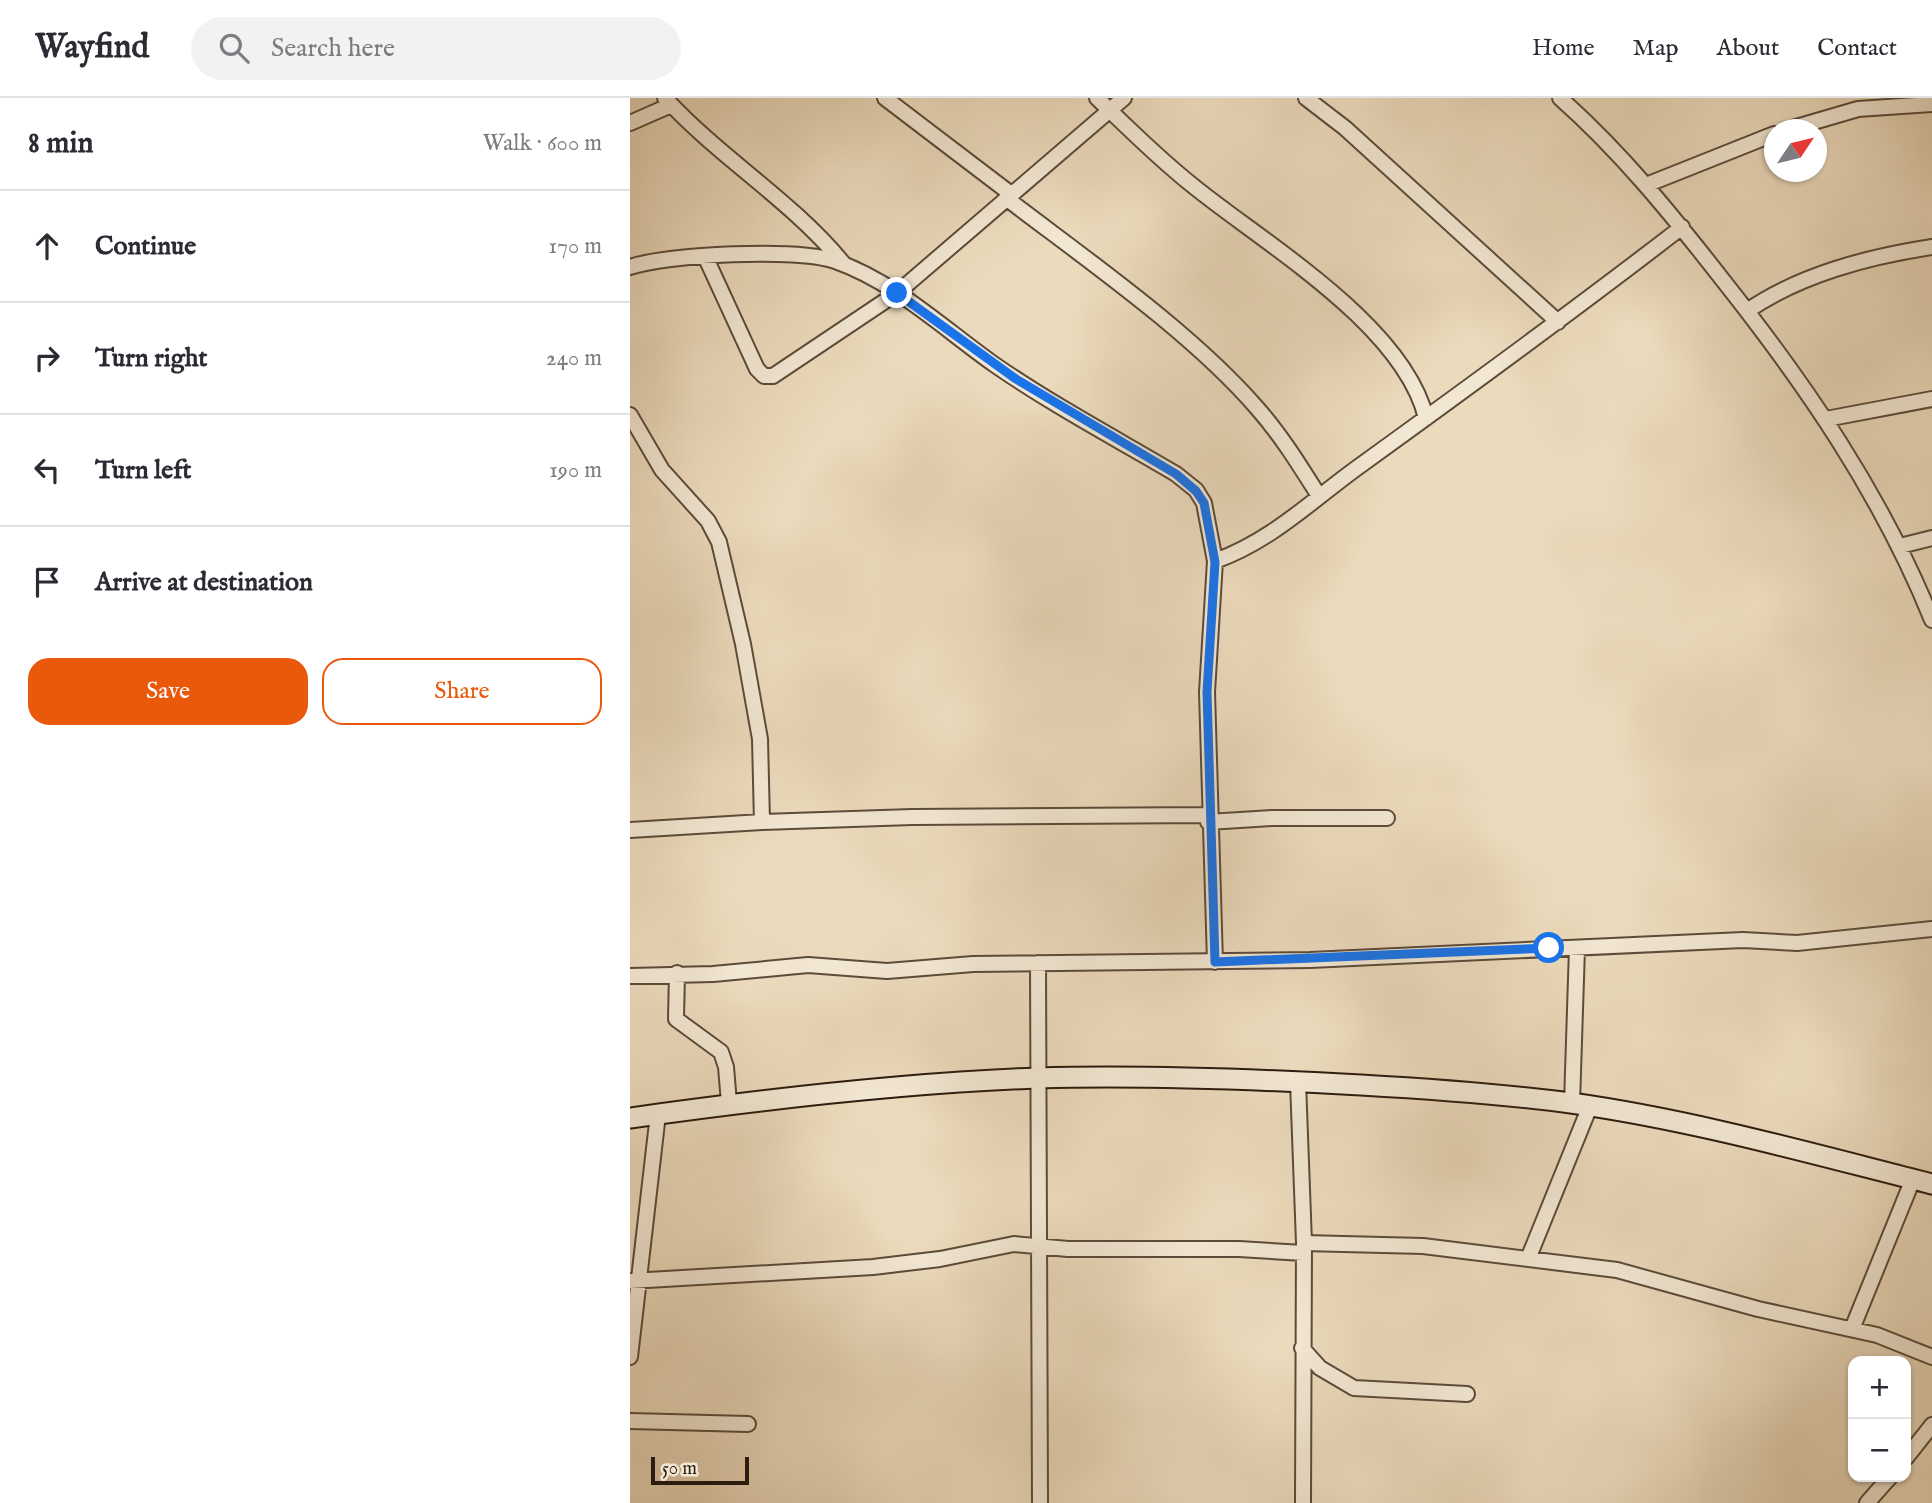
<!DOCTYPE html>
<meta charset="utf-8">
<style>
:root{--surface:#fff;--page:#f2f2f3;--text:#2b2b33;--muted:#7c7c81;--line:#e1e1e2;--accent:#ea580c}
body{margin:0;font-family:"IM FELL English",serif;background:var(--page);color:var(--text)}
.controls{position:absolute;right:21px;bottom:21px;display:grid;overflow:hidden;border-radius:14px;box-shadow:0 2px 5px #0004}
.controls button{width:63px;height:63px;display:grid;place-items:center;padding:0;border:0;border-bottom:2px solid var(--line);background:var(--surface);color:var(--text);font:35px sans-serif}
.compass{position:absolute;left:1134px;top:21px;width:63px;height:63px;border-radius:50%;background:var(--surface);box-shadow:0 2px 5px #0004;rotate:55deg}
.scale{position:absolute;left:21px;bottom:18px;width:98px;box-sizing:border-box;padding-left:7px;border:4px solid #2d1b0f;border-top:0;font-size:19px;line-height:24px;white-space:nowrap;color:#2d1b0f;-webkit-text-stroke:5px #f2e7d3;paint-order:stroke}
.stop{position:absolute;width:21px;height:21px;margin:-16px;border:5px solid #1a73e8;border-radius:50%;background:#fff}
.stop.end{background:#1a73e8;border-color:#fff;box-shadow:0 2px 7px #0008}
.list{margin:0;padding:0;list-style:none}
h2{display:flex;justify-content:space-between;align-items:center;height:91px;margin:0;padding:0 28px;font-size:30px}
h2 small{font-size:23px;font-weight:400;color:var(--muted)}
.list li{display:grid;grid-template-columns:46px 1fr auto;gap:21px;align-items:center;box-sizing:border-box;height:112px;padding:0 28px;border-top:2px solid var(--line)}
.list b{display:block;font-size:26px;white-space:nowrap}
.list em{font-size:23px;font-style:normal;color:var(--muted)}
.actions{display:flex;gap:14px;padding:21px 28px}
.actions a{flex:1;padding:16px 0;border:2px solid var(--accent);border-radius:21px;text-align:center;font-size:24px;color:var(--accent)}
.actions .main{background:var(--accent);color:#fff}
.icon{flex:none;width:38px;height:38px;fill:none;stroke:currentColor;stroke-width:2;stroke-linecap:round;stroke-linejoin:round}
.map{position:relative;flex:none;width:1302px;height:1405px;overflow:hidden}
header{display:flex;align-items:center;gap:42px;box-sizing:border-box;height:98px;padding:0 35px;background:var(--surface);border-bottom:2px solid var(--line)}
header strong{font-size:33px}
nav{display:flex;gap:38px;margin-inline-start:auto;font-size:24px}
.search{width:490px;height:63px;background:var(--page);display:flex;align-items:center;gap:18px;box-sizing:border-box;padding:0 24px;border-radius:38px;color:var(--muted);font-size:26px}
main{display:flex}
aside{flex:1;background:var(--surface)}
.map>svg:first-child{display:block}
</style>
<header>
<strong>Wayfind</strong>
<div class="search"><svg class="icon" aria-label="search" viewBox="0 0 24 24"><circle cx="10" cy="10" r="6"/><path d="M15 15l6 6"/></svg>Search here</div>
<nav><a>Home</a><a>Map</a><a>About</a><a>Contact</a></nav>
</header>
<main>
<aside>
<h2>8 min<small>Walk · 600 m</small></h2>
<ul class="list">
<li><svg class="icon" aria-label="ahead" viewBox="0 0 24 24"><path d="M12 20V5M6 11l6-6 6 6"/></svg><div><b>Continue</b></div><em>170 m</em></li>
<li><svg class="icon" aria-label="right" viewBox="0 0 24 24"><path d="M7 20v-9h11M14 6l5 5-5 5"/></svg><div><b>Turn right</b></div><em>240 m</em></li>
<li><svg class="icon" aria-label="left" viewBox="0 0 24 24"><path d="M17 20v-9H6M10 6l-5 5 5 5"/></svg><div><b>Turn left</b></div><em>190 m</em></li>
<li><svg class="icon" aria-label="arrive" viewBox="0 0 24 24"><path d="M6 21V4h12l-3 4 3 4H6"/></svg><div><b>Arrive at destination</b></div></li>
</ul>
<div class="actions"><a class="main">Save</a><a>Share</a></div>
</aside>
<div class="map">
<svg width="1302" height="1405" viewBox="0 0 1302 1405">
<rect width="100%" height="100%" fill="#ebdabc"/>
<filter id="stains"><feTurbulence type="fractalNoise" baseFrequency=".00286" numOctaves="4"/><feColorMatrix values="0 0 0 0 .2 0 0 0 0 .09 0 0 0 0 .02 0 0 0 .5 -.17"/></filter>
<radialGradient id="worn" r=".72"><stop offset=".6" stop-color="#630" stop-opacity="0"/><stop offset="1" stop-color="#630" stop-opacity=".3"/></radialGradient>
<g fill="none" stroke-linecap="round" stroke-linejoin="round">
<g stroke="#5c4b3a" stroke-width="18">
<path id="minor" d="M35 0C90 60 161 102 213 165
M255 0 381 96
M467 0C498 30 528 60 562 87 633 145 773 226 796 320
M676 0 715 30 928 224
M930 0C991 54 1042 117 1092 181 1176 287 1251 396 1302 522
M0 25 41 7
M1156 32 1228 11 1302 6
M1016 87 1144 36
M376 100C457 162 561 234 627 310 651 337 670 368 689 398
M75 158 127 271 134 278H143L267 195 494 0
M0 169C38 156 167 150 205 163 265 184 314 231 365 267 423 307 485 340 546 376L566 392 574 405 585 463 577 594 585 864
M1117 213C1171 176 1238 159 1302 149
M0 317 32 372 78 423 89 444 113 546 130 641 132 724
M1196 321 1302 301
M1270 448 1302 440
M585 463C643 442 682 402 731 367 839 289 946 211 1052 129
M578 724 642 720H757
M0 732 132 724 282 719 578 717
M408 865 410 1405
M47 875 46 921 91 954 96 969 99 1005
M0 878 83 876 178 867 257 873 343 866 680 862 1113 842 1167 845 1302 831
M668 984 674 1145 673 1405
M942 1005 947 850
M674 1145 793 1148 987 1172 1128 1211 1247 1237 1302 1259
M898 1161 960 1008
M0 1183 243 1169 310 1161 384 1146 438 1151H609L673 1155
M1222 1231 1283 1081
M672 1250 690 1270 724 1290 837 1296
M0 1259 28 1016
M0 1323 118 1326
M1276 1360 1302 1327
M1237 1405 1260 1379"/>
</g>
<g stroke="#2d1b0f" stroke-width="23">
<path id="secondary" d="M0 1020C135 1001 271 985 407 980 514 977 624 981 731 987 801 991 872 996 941 1005 1063 1022 1183 1056 1302 1086"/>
</g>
<use href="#minor" stroke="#f2e7d3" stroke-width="14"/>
<use href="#secondary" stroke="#f2e7d3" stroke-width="19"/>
</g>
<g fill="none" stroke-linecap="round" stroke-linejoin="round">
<path stroke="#1a73e8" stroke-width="9" d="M267 195 386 281 546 376 566 393 574 405 585 464 577 594 585 864 919 850"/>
</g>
<rect width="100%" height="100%" filter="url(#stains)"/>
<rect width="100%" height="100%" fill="url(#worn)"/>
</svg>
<div class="controls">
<button>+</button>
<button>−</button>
</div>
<svg class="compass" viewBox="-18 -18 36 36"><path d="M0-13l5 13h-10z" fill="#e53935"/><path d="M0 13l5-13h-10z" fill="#7c7c81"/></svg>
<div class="scale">50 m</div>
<div class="stop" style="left:919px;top:850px"></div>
<div class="stop end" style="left:267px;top:195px"></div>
</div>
</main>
